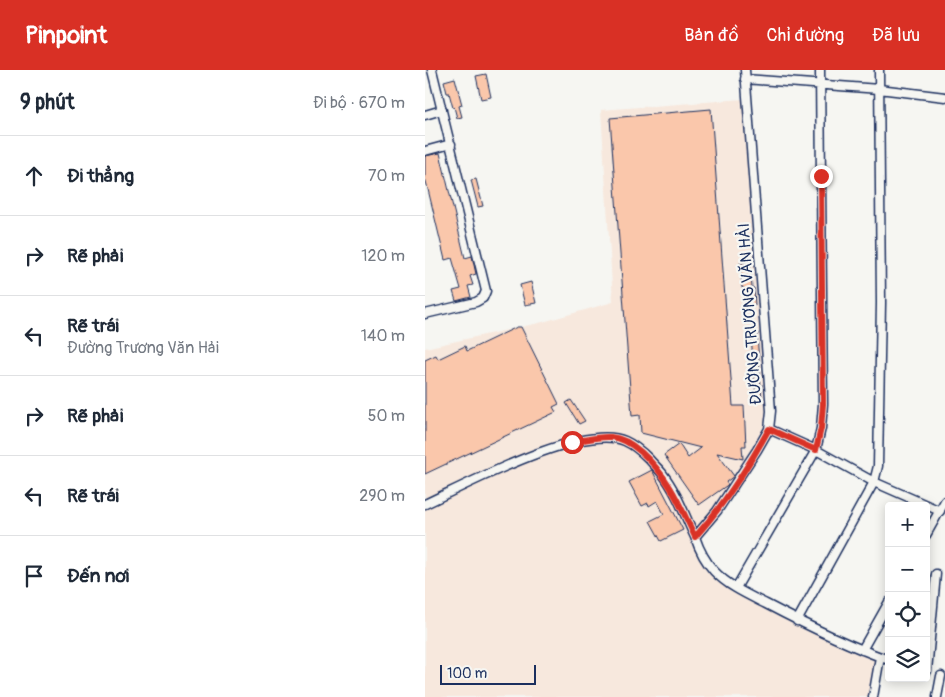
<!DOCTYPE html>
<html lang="vi">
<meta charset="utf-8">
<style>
:root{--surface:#fff;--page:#f6f6f7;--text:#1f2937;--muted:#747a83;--line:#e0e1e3;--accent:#d93025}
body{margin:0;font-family:Pangolin,sans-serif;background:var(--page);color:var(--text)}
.controls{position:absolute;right:15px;bottom:15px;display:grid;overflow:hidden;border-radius:5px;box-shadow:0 2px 12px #0003}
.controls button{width:45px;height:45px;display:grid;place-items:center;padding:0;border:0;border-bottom:1px solid var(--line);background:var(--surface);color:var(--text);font:25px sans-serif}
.scale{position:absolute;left:15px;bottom:12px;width:96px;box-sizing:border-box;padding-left:5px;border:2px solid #1b2f5e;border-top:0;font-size:14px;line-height:18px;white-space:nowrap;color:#1b2f5e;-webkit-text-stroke:4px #f6f6f2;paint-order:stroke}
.stop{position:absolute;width:15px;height:15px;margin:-11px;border:4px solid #d93025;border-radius:50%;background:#fff}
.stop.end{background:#d93025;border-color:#fff;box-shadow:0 1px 5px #0008}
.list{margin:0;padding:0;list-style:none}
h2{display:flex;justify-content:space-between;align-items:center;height:65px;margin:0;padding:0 20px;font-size:21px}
h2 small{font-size:16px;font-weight:400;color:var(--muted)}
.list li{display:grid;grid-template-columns:32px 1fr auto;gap:15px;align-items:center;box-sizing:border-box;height:80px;padding:0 20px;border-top:1px solid var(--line)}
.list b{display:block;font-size:19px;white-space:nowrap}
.list p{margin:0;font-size:16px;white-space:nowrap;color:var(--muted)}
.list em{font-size:16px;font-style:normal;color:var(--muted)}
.icon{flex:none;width:28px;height:28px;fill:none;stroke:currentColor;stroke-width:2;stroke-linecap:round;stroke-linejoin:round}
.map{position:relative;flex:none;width:520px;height:627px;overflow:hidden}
header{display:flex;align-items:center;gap:30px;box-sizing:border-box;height:70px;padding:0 25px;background:var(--accent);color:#fff}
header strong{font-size:24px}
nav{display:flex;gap:28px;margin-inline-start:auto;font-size:18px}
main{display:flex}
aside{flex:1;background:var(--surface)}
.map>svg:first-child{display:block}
</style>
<header>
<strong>Pinpoint</strong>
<nav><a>Bản đồ</a><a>Chỉ đường</a><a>Đã lưu</a></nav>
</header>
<main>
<aside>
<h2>9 phút<small>Đi bộ · 670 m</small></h2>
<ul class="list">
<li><svg class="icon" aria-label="ahead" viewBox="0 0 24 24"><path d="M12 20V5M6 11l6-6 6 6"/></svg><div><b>Đi thẳng</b></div><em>70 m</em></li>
<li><svg class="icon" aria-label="right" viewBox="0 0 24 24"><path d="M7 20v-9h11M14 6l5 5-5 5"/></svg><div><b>Rẽ phải</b></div><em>120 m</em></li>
<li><svg class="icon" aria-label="left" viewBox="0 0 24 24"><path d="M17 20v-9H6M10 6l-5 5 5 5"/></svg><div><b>Rẽ trái</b><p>Đường Trương Văn Hải</p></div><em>140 m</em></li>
<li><svg class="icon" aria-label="right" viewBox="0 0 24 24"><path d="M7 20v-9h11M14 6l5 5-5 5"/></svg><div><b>Rẽ phải</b></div><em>50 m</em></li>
<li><svg class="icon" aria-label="left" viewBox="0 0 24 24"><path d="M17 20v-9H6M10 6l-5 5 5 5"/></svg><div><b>Rẽ trái</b></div><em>290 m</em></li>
<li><svg class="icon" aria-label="arrive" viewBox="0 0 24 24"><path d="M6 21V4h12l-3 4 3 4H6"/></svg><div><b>Đến nơi</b></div></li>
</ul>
</aside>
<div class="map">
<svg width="520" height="627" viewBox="0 0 520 627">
<rect width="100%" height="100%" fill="#f6f6f2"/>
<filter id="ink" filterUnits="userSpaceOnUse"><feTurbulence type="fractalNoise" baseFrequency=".02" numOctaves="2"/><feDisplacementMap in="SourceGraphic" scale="10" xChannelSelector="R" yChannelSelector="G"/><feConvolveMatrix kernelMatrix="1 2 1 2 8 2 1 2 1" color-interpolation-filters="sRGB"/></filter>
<g filter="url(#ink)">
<path fill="#f7e8dd" d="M319 29 344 341 341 358 290 439 271 463 245 412 199 368 187 365H174L147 369 0 432V278L114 253 188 232 176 40Z
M187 369 207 377 235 404 241 414 287 502 453 588 445 627H0V437L86 397 148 374Z"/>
<path fill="#fac7ab" stroke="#1b2f5e" d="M61 4 66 27 56 29 51 6Z
M30 8 37 35 34 36 37 47 32 48 29 37 28 38 24 23H22L19 11Z
M286 39 308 336H319L321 376H317L318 389 292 383 309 406 301 412 303 415 301 416 274 435 239 385 254 374 263 388 276 378 216 363 215 345 207 346 185 48Z
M15 83 40 188 47 186 51 204 45 206 48 215 43 216 46 227 31 231 28 221 36 219 27 188 20 190 0 107V86Z
M51 109 58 136 53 137 46 110Z
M315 193H325L327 218H329L330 235H320L319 218H317Z
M106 212 111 233 100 235 95 215Z
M92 257H96L134 334 128 337 131 342 0 404V290L11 285 13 289 40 276 42 281Z
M326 265H332L337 330H331Z
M146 330 160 351 154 354 141 333Z
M227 400 258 460 236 471 225 451 239 444 232 431 224 436 223 433 217 436 204 412Z"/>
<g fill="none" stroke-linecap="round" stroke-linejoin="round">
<g stroke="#1b2f5e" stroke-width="11">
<path id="street" d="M320 0 346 341 344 359 332 380 292 441 270 467C274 479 280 491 289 501 303 516 323 525 341 534 381 555 421 575 464 590
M320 9 454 19 520 27
M0 45 17 40
M0 81 26 74
M0 244 51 232 58 228 61 221 7 0
M344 359 391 380 449 412 515 441
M0 434C41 415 158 352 200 371 209 375 217 382 224 389 228 394 233 398 237 403 252 422 260 446 270 467
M501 465 520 431
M311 518 391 380 396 358 398 334 395 0
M372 551 449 412 453 396 456 233 454 0
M437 580 464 532
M502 601 511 504
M448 627 455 587
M512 627 516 606"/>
</g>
<use href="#street" stroke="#f6f6f2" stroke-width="8"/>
</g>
</g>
<g fill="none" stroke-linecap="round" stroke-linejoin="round" filter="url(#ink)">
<path stroke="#d93025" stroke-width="6" d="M147 372C160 370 173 366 186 367 198 368 208 375 216 382 244 407 255 435 270 467 299 435 323 397 344 359L391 380 396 358 398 334 396 106"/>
</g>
<g text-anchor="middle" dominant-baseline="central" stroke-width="4.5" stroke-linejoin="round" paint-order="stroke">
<g font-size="16" fill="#1b2f5e" stroke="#f6f6f2">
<text transform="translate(325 244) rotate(-94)">ĐƯỜNG TRƯƠNG VĂN HẢI</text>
</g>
</g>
</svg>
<div class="controls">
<button>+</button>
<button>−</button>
<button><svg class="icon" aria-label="locate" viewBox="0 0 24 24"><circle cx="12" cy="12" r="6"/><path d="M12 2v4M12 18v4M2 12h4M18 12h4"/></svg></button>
<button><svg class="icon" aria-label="layers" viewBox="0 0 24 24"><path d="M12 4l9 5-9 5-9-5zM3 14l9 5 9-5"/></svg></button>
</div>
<div class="scale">100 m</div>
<div class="stop" style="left:147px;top:372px"></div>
<div class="stop end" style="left:396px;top:106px"></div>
</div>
</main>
